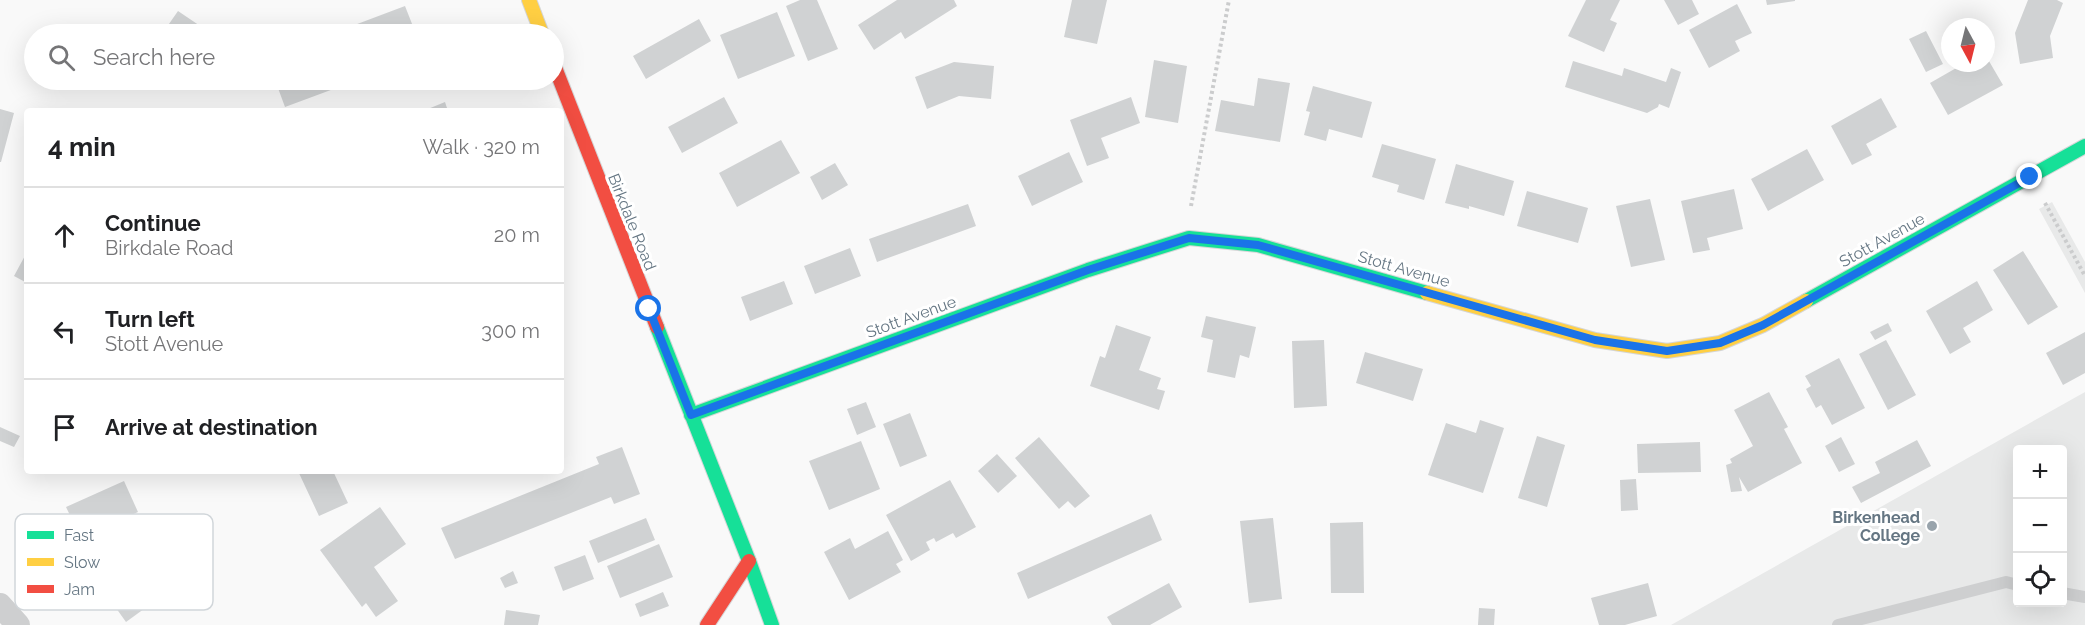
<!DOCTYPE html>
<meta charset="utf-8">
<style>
:root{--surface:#fff;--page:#f6f6f6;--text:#202124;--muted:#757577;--line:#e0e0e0}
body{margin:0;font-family:Raleway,sans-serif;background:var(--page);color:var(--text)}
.controls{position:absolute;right:18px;bottom:18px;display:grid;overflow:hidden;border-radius:6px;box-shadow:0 6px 24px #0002}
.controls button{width:54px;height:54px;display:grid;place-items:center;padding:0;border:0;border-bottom:2px solid var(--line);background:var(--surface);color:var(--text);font:30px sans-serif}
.compass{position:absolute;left:1941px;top:18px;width:54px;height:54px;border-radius:50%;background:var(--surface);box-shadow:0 6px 24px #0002;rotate:173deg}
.stop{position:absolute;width:18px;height:18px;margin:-14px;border:4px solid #1a73e8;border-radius:50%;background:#fff}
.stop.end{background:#1a73e8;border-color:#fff;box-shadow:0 2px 6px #0008}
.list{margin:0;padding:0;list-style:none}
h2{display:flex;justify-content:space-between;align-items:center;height:78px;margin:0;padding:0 24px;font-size:26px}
h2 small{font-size:20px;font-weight:400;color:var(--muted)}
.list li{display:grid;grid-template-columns:39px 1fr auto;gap:18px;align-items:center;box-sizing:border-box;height:96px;padding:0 24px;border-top:2px solid var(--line)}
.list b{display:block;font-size:22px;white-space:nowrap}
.list p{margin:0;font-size:20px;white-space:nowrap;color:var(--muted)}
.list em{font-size:20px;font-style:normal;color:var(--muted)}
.icon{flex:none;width:33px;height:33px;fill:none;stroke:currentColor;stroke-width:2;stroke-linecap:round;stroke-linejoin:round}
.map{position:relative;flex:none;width:2085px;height:625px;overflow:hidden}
.search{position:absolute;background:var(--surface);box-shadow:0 6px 24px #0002;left:24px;top:24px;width:540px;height:66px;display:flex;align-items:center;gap:15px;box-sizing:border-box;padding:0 21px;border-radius:33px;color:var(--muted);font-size:22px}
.panel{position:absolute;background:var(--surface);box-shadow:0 6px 24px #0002;left:24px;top:108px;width:540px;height:366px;border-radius:6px}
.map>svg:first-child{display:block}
</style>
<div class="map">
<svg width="2085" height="625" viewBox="0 0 2085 625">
<rect width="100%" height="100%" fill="#f9f9f9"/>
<path fill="#e8e9e9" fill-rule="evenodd" d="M2052 202 2085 262V293L2039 209Z
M2085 392V625H1671ZM2018 450H2062V602H2018Z"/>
<path fill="#d0d2d3" d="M800 0H817L838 49 808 61 786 6Z
M897 0H954L957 6 905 39 901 32 874 50 858 25Z
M1072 0H1107L1097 44 1064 37Z
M1586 0H1620L1610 20 1617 23 1604 52 1568 36Z
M1664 0H1692L1699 14 1678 25Z
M1766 0H1795V1L1767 5Z
M2028 0H2057L2063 3 2050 36 2053 58 2020 64 2015 33Z
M1737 4 1752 33 1735 41 1740 51 1709 68 1689 30Z
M405 6 416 34H346L344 29Z
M178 11 212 34H162Z
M777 12 795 56 738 79 720 35Z
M699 19 711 41 646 79 633 56Z
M1926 31 1943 64 1926 72 1909 39Z
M1986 56 2003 85 1948 115 1930 83 1965 63H1986Z
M1154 60 1187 66 1178 123 1145 117Z
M1573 61 1622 76 1624 68 1666 82 1671 68 1681 72 1669 108 1659 104 1658 107 1647 113 1565 87Z
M954 62 994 66 991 99 959 96 927 109 915 77Z
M1258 78 1290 83 1280 142 1215 131 1221 100 1254 106Z
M275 80H345L347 84 285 107Z
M1313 86 1372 102 1362 138 1329 129 1326 141 1304 135 1310 112 1306 111Z
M724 97 738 123 682 153 668 127Z
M1131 97 1140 123 1101 138 1109 158 1087 166 1070 120Z
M1881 98 1897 127 1866 144 1872 155 1852 165 1831 126Z
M445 102 448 111H423Z
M0 109 14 113 1 162H0Z
M781 140 800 173 737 207 719 173Z
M1382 144 1436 159 1424 200 1397 192 1399 185 1372 177Z
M1807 149 1824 180 1768 211 1751 179Z
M1069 152 1083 182 1032 206 1018 176Z
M835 163 848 185 822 200 810 177Z
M1456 164 1514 181 1504 216 1469 206V209L1445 203Z
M1734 189 1743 229 1707 238 1710 250 1693 253 1681 201Z
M1527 191 1588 208 1578 243 1517 226Z
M1650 199 1665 260 1631 267 1616 206Z
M968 204 976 226 877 262 869 239Z
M850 248 861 276 815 294 804 266Z
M2023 251 2058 307 2028 325 1993 270Z
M27 252V283L14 276Z
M784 281 793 304 750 321 741 297Z
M1977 281 1993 310 1963 328 1971 342 1950 354 1926 311Z
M1206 316 1256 327 1249 358 1240 355 1235 378 1207 372 1213 340 1201 337Z
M1888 323 1892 331 1875 340 1870 332Z
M1116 325 1151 337 1139 370 1161 378 1157 389 1165 391 1159 410 1090 386 1100 356 1105 358Z
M2085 332V373L2063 385 2046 353Z
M1324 340 1327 406 1294 408 1292 341Z
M1886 340 1916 395 1888 410 1859 354Z
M1365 352 1423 369 1413 401 1356 383Z
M1839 358 1865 408 1832 425 1821 405 1816 408 1806 389 1811 386 1805 376Z
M1769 392 1788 427 1784 429 1802 463 1748 492 1739 477 1742 491 1731 492 1726 465 1732 463 1730 459 1753 446 1734 410Z
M866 402 876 427 857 435 847 409Z
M910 413 927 456 900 467 883 424Z
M1480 420 1504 428 1483 493 1428 475 1446 423 1476 433Z
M0 427 20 436 14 447 0 441Z
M1537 436 1565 445 1547 507 1518 498Z
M1039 437 1090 496 1075 508 1068 501 1059 509 1015 458Z
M1841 437 1855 464 1839 472 1825 446Z
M1917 440 1931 466 1861 503 1852 487 1880 473 1875 462Z
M861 441 880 489 829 510 809 461Z
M1700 442 1701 472 1638 473 1637 444Z
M622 447 640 494 614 504 611 497 455 559 441 528 599 464 596 457Z
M997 454 1017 476 998 493 978 471Z
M298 471H333L348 503 319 516Z
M1636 479 1638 510 1621 511 1620 480Z
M950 480 976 527 956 538 953 533 936 542 934 538 926 542 930 550 911 561 886 515Z
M124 481 138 512 81 538 66 507Z
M380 507 406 544 374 567 398 601 376 617 366 603 362 607 320 550Z
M1151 514 1162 540 1028 599 1017 573Z
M646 518 655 540 598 563 589 541Z
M1273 518 1282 599 1249 603 1240 521Z
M1363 522 1364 593H1331L1330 523Z
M888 531 903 560 896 564 901 572 849 600 824 552 850 538 855 549Z
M659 544 673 577 620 598 607 566Z
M585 555 594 579 563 591 554 567Z
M129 557 159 598 126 622 96 580Z
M513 571 518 583 505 588 500 578Z
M1169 583 1182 607 1150 625H1112L1107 617Z
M1648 583 1657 616 1625 625H1599L1591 598Z
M663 592 669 606 640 617 635 604Z
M1479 608 1495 609 1494 625H1478Z
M506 610 540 615 538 625H504Z"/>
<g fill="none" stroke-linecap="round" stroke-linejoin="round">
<g stroke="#d5d6d7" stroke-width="16">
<path id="fast" d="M1806 301 2085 146
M657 327 749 561 772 625
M691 415 1088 270 1189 238 1258 245 1427 293"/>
</g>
<g stroke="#d5d6d7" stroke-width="16">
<path id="slow" d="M529 0 542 34
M1427 293 1595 340 1667 351 1720 343 1763 325 1806 301"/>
</g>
<g stroke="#d5d6d7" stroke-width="16">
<path id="jam" d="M554 65 657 327
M707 625 749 561"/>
</g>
<path stroke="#cbcccd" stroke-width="4" stroke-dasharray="3 3" stroke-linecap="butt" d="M2045 203 2085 276
M1191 206 1229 0"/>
<path stroke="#cecfd0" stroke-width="12" d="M2062 593 2085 597
M1838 625 2006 582 2018 585"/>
<path stroke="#cecfd0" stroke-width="24" d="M0 605 18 625"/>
<use href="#fast" stroke="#16e098" stroke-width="14"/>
<use href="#slow" stroke="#ffcf43" stroke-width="14"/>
<use href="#jam" stroke="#f24e42" stroke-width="14"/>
</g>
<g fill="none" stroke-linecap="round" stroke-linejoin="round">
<path stroke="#1a73e8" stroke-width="8" d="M649 309 691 415 1088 270 1189 238 1258 245 1595 340 1667 351 1720 343 1763 325 2030 177"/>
</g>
<circle fill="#99a4ac" stroke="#fff" stroke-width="2" cx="1932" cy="526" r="6"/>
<g text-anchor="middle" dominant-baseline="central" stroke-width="6" stroke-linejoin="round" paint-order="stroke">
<g font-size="16" fill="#657683" stroke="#fff">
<text transform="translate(632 222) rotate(68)">Birkdale Road</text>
<text transform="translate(1882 240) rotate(-29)">Stott Avenue</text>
<text transform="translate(1404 269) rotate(16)">Stott Avenue</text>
<text transform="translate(911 317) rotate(-20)">Stott Avenue</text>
</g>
<g font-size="16" font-weight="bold" fill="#657683" stroke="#fff" text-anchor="end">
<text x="1920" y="517">Birkenhead<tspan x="1920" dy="18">College</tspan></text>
</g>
</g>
<rect x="15" y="514" width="198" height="96" rx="9" fill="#fff" stroke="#d1d6da" stroke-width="1.5"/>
<rect x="27" y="531" width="27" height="8" fill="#16e098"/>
<rect x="27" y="558" width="27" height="8" fill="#ffcf43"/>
<rect x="27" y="585" width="27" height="8" fill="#f24e42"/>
<g font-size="16" fill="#657683">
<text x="64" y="541">Fast</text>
<text x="64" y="568">Slow</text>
<text x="64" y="595">Jam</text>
</g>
</svg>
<div class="controls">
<button>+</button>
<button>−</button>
<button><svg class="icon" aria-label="locate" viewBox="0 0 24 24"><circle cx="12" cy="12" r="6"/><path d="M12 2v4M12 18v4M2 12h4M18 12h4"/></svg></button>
</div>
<svg class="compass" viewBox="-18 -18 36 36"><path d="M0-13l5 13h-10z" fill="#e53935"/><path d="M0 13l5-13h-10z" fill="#757577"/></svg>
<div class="stop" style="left:649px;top:309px"></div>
<div class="stop end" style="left:2030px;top:177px"></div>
<div class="search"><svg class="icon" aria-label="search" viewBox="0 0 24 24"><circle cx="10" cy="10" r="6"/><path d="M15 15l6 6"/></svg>Search here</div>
<section class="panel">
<h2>4 min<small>Walk · 320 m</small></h2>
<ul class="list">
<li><svg class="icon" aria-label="ahead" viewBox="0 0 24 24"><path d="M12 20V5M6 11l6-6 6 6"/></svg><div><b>Continue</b><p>Birkdale Road</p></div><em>20 m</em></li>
<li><svg class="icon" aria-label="left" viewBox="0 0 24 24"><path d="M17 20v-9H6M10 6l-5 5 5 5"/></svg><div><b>Turn left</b><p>Stott Avenue</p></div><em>300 m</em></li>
<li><svg class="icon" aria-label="arrive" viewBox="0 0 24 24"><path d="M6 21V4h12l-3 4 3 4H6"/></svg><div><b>Arrive at destination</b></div></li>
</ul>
</section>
</div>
